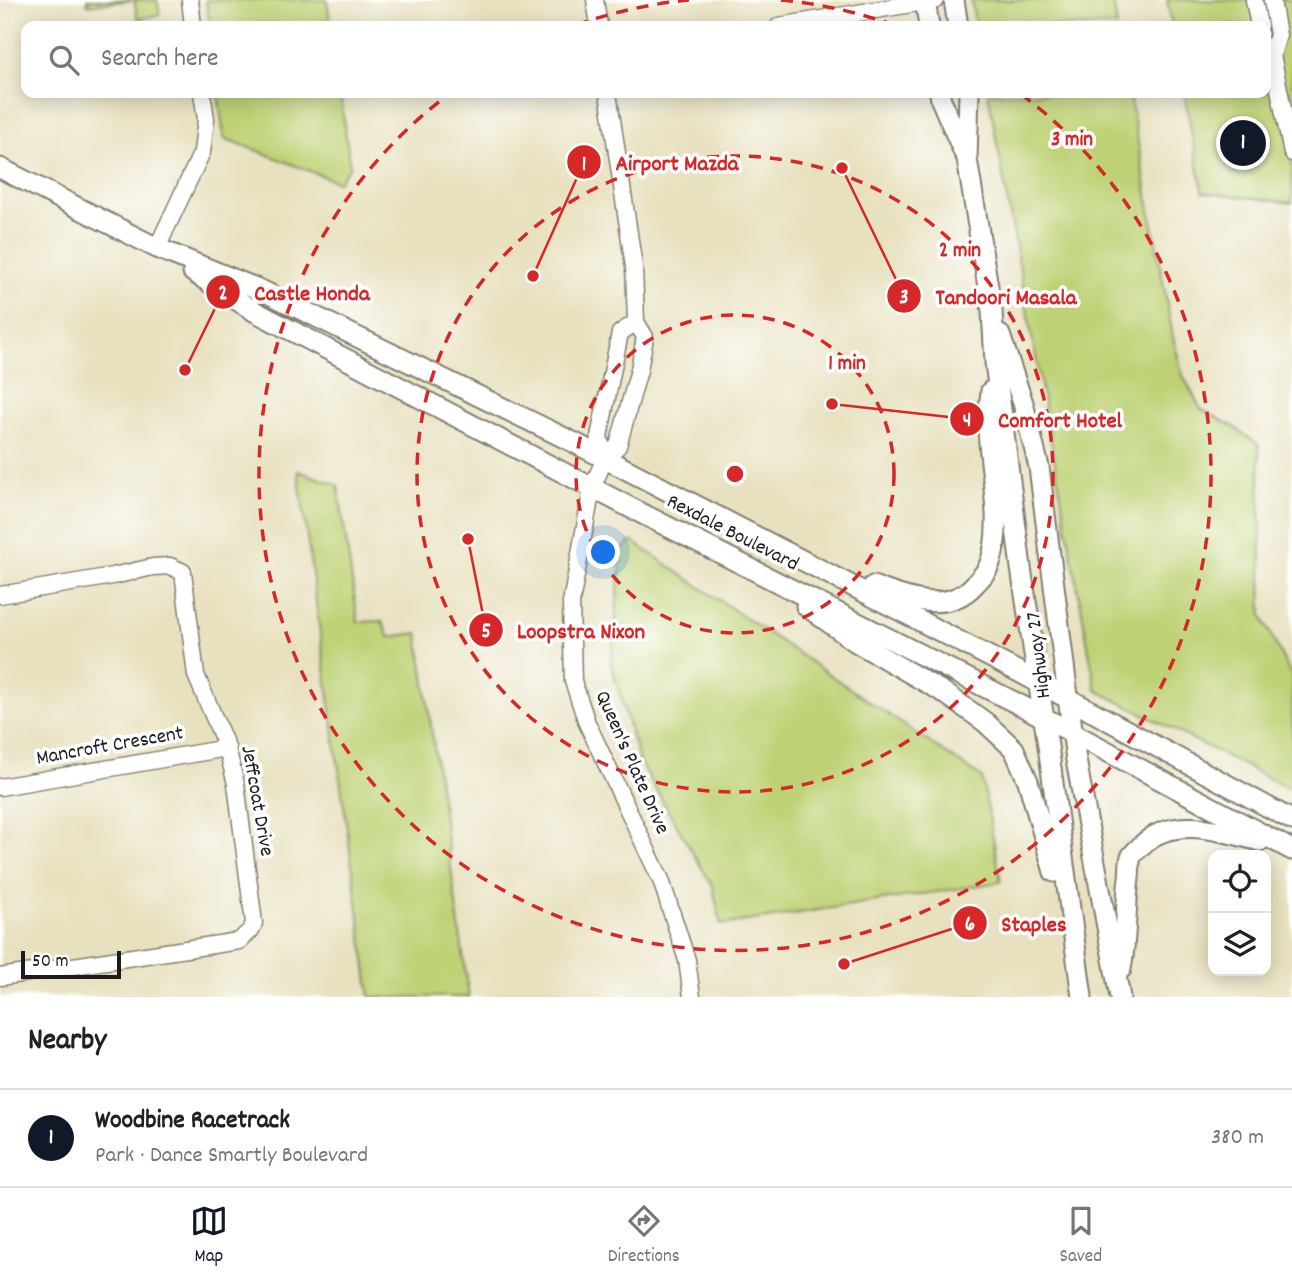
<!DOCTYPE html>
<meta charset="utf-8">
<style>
:root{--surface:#fff;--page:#f2f2f2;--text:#222;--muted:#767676;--line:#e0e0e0;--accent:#111827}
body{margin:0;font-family:Dekko,sans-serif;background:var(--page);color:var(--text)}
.controls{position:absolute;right:21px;bottom:21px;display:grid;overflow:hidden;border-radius:14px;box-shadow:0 4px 18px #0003}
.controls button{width:63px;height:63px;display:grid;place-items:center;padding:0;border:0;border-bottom:2px solid var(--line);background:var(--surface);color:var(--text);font:35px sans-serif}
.scale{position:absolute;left:21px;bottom:18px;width:100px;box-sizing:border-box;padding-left:7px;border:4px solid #1c1c1c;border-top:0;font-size:19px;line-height:24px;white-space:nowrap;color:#1c1c1c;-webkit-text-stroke:5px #fff;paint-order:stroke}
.you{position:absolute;left:604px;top:553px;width:24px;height:24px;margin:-18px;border:5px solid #fff;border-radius:50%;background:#1a73e8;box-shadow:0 0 0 10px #1a73e833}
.badge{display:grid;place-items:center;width:46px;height:46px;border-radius:50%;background:var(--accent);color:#fff;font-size:23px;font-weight:700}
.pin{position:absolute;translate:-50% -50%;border:4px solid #fff;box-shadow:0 2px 7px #0006}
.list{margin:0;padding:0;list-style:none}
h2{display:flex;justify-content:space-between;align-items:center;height:91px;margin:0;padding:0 28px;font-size:30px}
h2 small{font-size:23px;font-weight:400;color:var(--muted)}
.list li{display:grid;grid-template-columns:46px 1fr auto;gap:21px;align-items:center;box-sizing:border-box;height:98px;padding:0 28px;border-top:2px solid var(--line)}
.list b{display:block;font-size:26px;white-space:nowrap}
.list p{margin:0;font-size:23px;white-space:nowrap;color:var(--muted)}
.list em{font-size:23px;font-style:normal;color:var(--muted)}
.icon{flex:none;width:38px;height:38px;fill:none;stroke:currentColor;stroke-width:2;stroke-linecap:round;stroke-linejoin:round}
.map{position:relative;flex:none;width:1292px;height:997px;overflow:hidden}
.search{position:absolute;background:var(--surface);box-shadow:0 4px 18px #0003;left:21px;right:21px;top:21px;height:77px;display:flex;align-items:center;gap:18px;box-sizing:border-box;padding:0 24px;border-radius:14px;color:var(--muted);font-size:26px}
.sheet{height:189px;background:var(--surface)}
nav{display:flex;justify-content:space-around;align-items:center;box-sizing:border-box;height:98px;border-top:2px solid var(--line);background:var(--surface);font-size:19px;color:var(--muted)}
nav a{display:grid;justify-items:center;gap:4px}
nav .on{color:var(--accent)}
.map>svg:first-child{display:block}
</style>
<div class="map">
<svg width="1292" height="997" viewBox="0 0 1292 997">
<rect width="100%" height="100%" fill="#fff"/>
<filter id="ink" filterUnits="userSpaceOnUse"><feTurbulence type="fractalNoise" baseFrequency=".0143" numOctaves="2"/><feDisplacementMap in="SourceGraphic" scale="14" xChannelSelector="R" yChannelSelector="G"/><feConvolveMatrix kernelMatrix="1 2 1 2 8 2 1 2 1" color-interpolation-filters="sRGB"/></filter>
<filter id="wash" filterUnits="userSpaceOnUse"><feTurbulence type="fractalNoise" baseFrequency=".00686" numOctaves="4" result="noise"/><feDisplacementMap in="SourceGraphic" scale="28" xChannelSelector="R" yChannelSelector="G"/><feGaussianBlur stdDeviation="1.57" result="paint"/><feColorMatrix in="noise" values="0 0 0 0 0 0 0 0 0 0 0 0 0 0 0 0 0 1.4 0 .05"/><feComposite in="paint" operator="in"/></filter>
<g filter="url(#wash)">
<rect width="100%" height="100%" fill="#e8e1bf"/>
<path fill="#bed174" stroke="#6d7648" stroke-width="2" d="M87 0H157L160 15 138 19 134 0 88 5Z
M206 0H327L331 26H210Z
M971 0H1113L1117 26H976Z
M1167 0H1292V203L1203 192 1184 93H1266V26H1172Z
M218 93H340L350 166 338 182 224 138Z
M988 93H1129L1173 337 1183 376 1201 409 1233 426 1259 445 1262 616 1292 677V790L1096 690Z
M298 471 338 485 358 622 382 621 389 637 418 633 469 997H370Z
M632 541 982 778 1001 882 721 925 713 887 639 761 611 664 622 550Z"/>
</g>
<g filter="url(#ink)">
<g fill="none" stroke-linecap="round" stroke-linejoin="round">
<g stroke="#827e6e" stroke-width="19">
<path id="minor" d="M190 0 193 26
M595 0 599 26
M1254 0 1259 26
M779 26 936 0
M1266 46 1272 55 1292 153
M1272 55 1278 35 1272 0
M608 93 634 267 636 322 645 337 639 370 618 446 605 458 592 488 571 603 573 681 587 723 661 880 687 960 692 997
M157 248 202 152 206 119 202 93
M605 458 599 437 620 333 636 322
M0 595 113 576 153 567 170 566 183 572 196 675 227 748 236 784 254 923 251 930 239 941 0 977
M0 787 227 748"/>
</g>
<g stroke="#827e6e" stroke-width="23">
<path id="major" d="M925 0 929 26
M954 0 958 26
M940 93 941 100 964 153
M969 93 967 159 992 311 995 362 1021 568 1048 746 1082 997
M0 168 157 248 263 291 573 442 1019 672 1292 820
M193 272 254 311 629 507 1024 707 1292 850
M1000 335 1023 403 1039 467 1076 760 1120 997
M873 586C905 598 947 615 974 585 980 579 987 572 990 563 1005 522 988 466 988 423 988 412 990 401 991 391
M806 606 856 642 943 692 985 722 1014 749 1028 781 1054 872
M1121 969C1127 939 1125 909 1129 878 1130 872 1129 862 1131 857 1133 853 1139 848 1142 845 1174 814 1223 832 1260 841"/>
</g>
<use href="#minor" stroke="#fff" stroke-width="16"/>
<use href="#major" stroke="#fff" stroke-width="19"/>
</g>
</g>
<g fill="none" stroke="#d62828" stroke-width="3.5" stroke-dasharray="12 9">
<circle cx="735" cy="474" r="159"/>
<circle cx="735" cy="474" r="318"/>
<path d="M576 25A476 476 0 0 1 689 0M781 0A476 476 0 0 1 894 25M1021 94A476 476 0 1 1 449 94"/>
</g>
<g text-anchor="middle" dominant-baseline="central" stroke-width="7" stroke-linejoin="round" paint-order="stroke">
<g font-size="21" fill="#1c1c1c" stroke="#fff">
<text transform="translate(732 534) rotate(27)">Rexdale Boulevard</text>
<text transform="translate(1040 655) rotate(-97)">Highway 27</text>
<text transform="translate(110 747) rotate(-10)">Mancroft Crescent</text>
<text transform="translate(631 763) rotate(66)">Queen's Plate Drive</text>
<text transform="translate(256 801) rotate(80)">Jeffcoat Drive</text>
</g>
</g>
<circle cx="735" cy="474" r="10" fill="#d62828" stroke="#fff" stroke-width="3.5"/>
<g font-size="21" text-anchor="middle" font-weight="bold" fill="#d62828" stroke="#fff" stroke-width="7" stroke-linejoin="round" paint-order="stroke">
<text x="1072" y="145">3 min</text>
<text x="960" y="256">2 min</text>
<text x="847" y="369">1 min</text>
</g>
<path fill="none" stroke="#d62828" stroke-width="2.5" d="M533 276L584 162M185 370L223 292M842 168L904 296M832 404L967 419M468 539L486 630M844 964L970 923"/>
<g fill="#d62828" stroke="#fff" stroke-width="2.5">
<circle cx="533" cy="276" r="7"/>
<circle cx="185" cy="370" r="7"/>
<circle cx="842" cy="168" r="7"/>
<circle cx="832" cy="404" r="7"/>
<circle cx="468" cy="539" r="7"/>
<circle cx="844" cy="964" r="7"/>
<circle cx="584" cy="162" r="18"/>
<circle cx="223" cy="292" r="18"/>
<circle cx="904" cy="296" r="18"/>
<circle cx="967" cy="419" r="18"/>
<circle cx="486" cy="630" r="18"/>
<circle cx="970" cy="923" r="18"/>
</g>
<g font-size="21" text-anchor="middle" font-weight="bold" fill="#fff">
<text x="584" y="170">1</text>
<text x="223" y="299">2</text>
<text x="904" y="303">3</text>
<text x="967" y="426">4</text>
<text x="486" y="637">5</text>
<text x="970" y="930">6</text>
</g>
<g font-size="23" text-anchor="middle" font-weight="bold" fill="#d62828" stroke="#fff" stroke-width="7" stroke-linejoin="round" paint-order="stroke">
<text x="677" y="170">Airport Mazda</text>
<text x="312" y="300">Castle Honda</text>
<text x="1006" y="304">Tandoori Masala</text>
<text x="1060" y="427">Comfort Hotel</text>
<text x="581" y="638">Loopstra Nixon</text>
<text x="1034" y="931">Staples</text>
</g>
</svg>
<div class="controls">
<button><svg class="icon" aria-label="locate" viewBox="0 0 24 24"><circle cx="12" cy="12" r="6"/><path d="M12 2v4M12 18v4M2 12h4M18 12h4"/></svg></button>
<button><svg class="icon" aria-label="layers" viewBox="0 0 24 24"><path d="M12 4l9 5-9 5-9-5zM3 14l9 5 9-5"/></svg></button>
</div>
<div class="scale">50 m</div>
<div class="you"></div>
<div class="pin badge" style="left:1243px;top:143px">1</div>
<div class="search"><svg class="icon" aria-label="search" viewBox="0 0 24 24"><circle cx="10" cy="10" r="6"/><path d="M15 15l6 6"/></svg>Search here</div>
</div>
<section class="sheet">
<h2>Nearby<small></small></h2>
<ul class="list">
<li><span class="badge">1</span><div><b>Woodbine Racetrack</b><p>Park · Dance Smartly Boulevard</p></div><em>380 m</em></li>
</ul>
</section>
<nav>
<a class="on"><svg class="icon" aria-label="map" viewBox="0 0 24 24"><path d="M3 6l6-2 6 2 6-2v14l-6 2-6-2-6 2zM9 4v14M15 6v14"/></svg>Map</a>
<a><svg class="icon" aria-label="directions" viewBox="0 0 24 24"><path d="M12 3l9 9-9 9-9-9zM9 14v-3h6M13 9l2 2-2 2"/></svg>Directions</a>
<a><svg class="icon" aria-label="saved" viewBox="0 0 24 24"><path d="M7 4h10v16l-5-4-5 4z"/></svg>Saved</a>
</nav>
